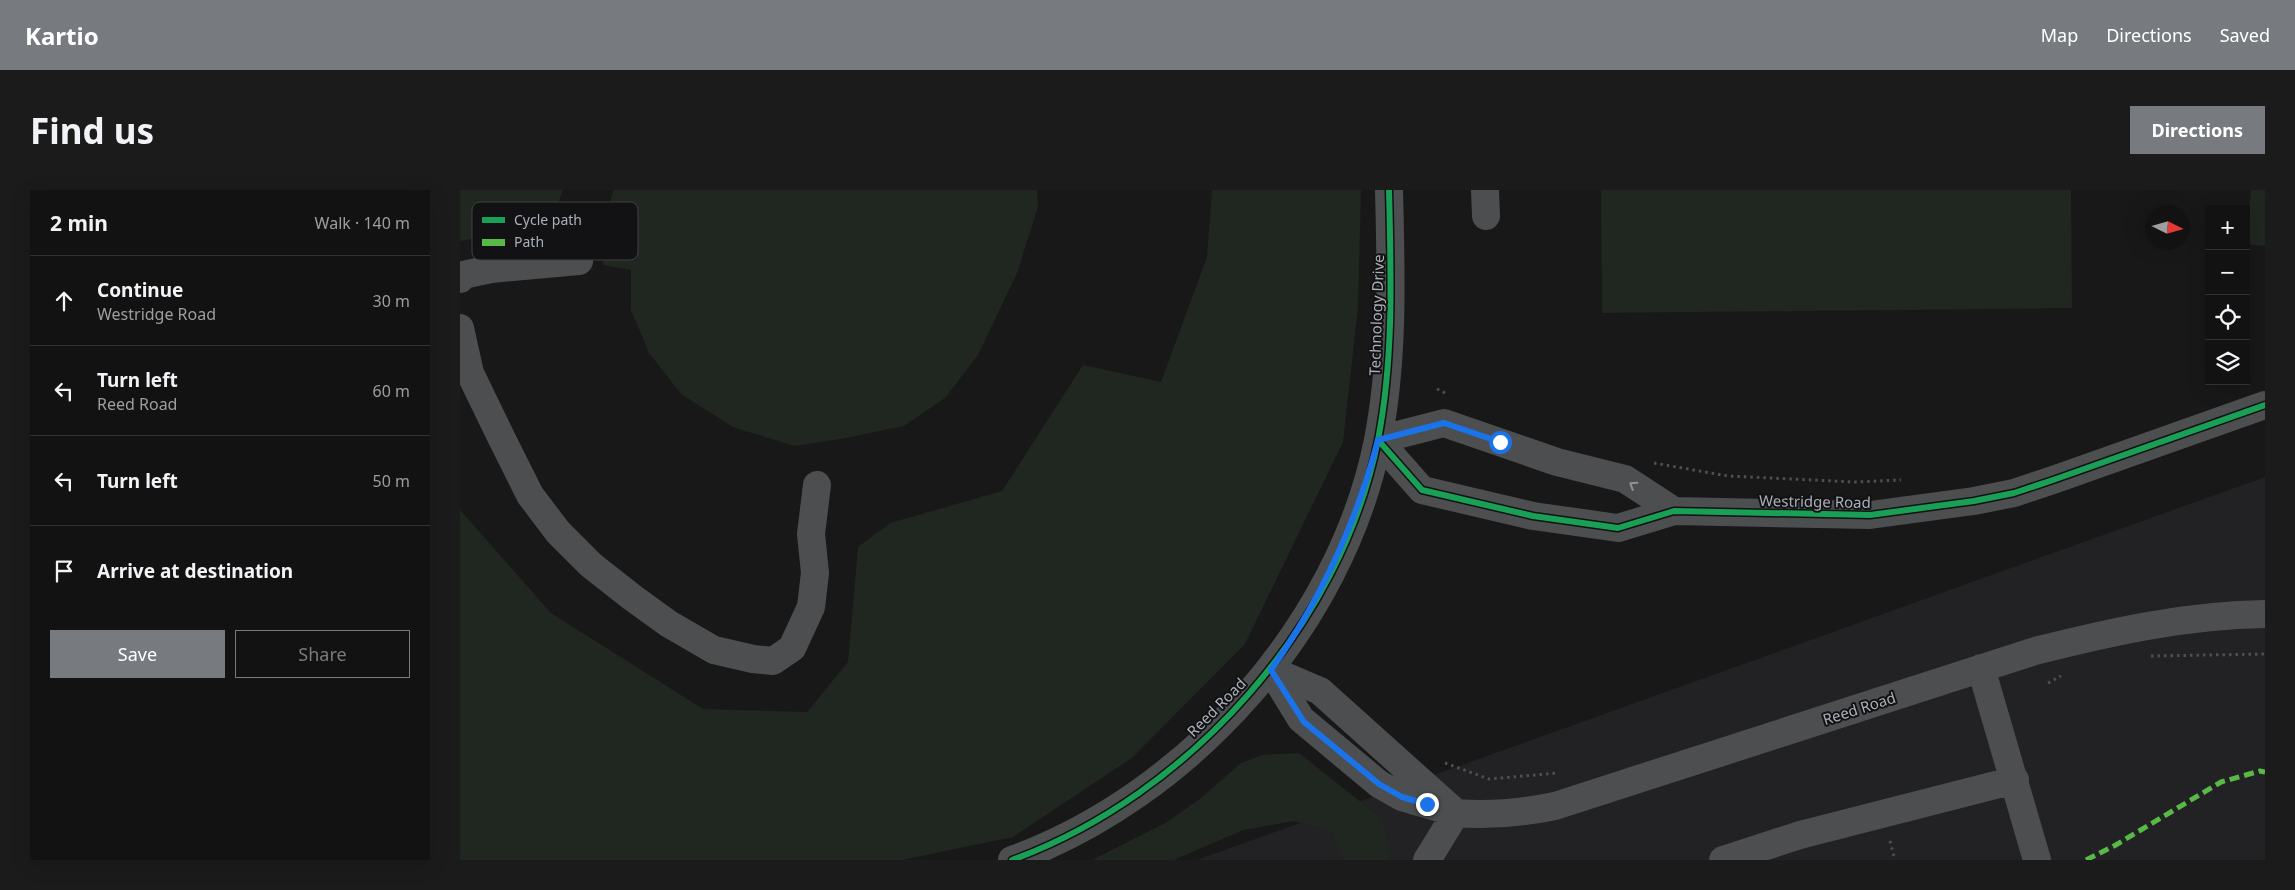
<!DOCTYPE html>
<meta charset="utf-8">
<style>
:root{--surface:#121212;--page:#1b1b1b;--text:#f1f3f6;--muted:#9c9e9f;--line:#313232;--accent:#777b80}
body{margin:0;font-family:"Noto Sans",sans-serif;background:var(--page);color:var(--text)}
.controls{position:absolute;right:15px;top:15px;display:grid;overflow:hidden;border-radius:0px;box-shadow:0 5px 20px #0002}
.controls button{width:45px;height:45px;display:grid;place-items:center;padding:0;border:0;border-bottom:1px solid var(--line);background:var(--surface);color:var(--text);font:25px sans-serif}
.compass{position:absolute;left:1685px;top:15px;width:45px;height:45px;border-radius:50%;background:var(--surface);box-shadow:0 5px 20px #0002;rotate:95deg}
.stop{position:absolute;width:15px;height:15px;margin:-11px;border:4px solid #1a73e8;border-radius:50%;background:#fff}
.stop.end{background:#1a73e8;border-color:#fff;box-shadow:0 1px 5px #0008}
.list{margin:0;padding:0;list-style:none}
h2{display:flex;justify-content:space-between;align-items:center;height:65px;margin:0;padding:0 20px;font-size:21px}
h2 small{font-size:16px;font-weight:400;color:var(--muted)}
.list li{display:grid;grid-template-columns:32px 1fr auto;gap:15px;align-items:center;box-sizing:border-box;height:90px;padding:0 20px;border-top:1px solid var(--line)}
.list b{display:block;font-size:19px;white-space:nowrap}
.list p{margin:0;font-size:16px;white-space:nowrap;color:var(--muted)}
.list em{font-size:16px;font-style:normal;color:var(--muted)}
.actions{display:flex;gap:10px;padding:15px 20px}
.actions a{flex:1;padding:11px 0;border:1px solid var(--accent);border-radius:0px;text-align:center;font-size:18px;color:var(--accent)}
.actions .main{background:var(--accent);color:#fff}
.icon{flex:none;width:28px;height:28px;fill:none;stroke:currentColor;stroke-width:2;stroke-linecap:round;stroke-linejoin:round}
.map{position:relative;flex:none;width:1805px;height:670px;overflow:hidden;border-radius:0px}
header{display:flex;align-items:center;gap:30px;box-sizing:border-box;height:70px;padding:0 25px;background:var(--accent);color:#fff}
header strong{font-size:24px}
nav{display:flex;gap:28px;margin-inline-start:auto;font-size:18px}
.intro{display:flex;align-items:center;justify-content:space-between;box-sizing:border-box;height:120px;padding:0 30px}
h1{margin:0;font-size:35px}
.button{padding:12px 22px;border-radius:0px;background:var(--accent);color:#fff;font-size:18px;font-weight:700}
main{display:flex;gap:30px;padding:0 30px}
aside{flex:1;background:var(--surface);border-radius:0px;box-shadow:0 5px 20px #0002}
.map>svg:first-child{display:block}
</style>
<header>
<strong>Kartio</strong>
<nav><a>Map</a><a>Directions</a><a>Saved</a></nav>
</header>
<div class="intro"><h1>Find us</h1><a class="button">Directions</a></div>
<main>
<aside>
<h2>2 min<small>Walk · 140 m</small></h2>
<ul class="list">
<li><svg class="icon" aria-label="ahead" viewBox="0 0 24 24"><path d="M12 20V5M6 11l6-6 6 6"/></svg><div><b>Continue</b><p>Westridge Road</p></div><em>30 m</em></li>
<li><svg class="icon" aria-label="left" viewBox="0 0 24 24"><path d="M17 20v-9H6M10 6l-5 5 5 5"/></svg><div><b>Turn left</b><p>Reed Road</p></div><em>60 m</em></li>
<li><svg class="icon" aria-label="left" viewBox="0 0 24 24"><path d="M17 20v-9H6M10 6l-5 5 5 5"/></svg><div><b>Turn left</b></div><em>50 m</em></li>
<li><svg class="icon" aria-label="arrive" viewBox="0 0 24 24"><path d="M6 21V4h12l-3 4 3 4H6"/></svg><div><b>Arrive at destination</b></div></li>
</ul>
<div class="actions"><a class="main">Save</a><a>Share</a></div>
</aside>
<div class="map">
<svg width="1805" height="670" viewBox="0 0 1805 670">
<rect width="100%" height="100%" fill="#181818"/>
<path fill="#222224" d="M1805 287V670H737Z"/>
<path fill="#202620" d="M0 0H103L86 45 45 43 0 51Z
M153 0H577L578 17 557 83 518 165 485 208 444 236 381 249 334 256 273 237 221 204 189 163 171 120V80L143 75 145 36Z
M752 0H901L898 117 883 252 785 454 672 568 553 647 442 670H0V320L91 423 243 519 347 522 388 472 398 357 430 333 542 301 623 175 701 192 747 67Z
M1141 0H1611L1612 118 1142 123Z
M1791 0H1805V56L1786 54Z
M839 563 921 628 930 657 928 670H885L871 641 834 631 783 640 714 670H632L707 632 741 608 781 573 803 565Z"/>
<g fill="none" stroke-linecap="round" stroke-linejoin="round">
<path stroke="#4e4f52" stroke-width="3" stroke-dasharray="2.5 4" stroke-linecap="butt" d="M977 199 987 204
M1194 273 1268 286 1395 292 1441 290
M1691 466 1805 464
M1588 493 1601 486
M985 573 1029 589 1098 583
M1430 651 1435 670"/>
<path stroke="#4c4e50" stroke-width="28" d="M1025 0 1026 26
M0 89 3 85 31 79 119 71
M0 138 10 183 41 247 70 305 98 342 131 375 173 408 209 434 254 460 293 469 313 471 332 458 351 417 355 383 351 344 357 295
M918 250 962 300 1073 326 1158 338 1214 321 1410 325 1514 311 1554 303 1593 290 1805 215
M918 250 984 233 1097 272 1165 289 1214 321
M1521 478 1577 670
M811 480 860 501 996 623 942 607 919 594 841 529Z
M552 670C729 605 881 436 918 250 934 167 931 84 929 0
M967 670 996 623C1031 626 1061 623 1095 616L1575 461C1651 442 1726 425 1805 424
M1263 670 1340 645 1555 590"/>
<path stroke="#58b947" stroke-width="5" stroke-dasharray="10 5" stroke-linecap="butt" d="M1626 670 1654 656 1761 592 1800 581 1805 582"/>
<g stroke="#121214" stroke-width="9">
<path id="cycleway" d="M918 250 962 300 1073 326 1158 338 1214 321 1410 325 1514 311 1554 303 1593 290 1805 215
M552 670C729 605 881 436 918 250 934 167 931 84 929 0"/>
</g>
<use href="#cycleway" stroke="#1a9f57" stroke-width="6"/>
</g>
<defs><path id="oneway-chevron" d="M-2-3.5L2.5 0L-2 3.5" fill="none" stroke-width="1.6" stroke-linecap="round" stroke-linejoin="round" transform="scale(1.25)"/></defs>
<use stroke="#8e9399" href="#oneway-chevron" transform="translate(1173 295) rotate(-147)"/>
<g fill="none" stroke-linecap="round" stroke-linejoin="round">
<path stroke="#1a73e8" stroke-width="6" d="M967 614 942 607 919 594 844 532 811 480C861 409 896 335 918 250L984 233 1040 252"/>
</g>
<g text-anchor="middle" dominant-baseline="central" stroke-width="4" stroke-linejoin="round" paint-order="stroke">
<g font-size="15" fill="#aab0b8" stroke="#121214">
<text transform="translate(916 125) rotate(-88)">Technology Drive</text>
<text transform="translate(1355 311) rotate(1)">Westridge Road</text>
<text transform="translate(756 517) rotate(-45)">Reed Road</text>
<text transform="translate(1399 518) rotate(-18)">Reed Road</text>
</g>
</g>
<rect x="12" y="12" width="166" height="58" rx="8" fill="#121214" stroke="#404145" stroke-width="1"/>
<rect x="22" y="27" width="23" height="6" fill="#1a9f57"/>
<rect x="22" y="49" width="23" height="7" fill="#58b947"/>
<g font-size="14" fill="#aab0b8">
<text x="54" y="35">Cycle path</text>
<text x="54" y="57">Path</text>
</g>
</svg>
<div class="controls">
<button>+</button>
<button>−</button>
<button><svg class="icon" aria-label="locate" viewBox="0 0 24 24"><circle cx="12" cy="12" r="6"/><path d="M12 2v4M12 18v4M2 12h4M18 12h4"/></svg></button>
<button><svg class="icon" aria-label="layers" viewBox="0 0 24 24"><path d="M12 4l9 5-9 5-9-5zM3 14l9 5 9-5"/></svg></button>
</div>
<svg class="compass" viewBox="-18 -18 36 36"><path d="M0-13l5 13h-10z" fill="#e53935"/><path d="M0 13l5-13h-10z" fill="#9c9e9f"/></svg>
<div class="stop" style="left:1040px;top:252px"></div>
<div class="stop end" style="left:967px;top:614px"></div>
</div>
</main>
